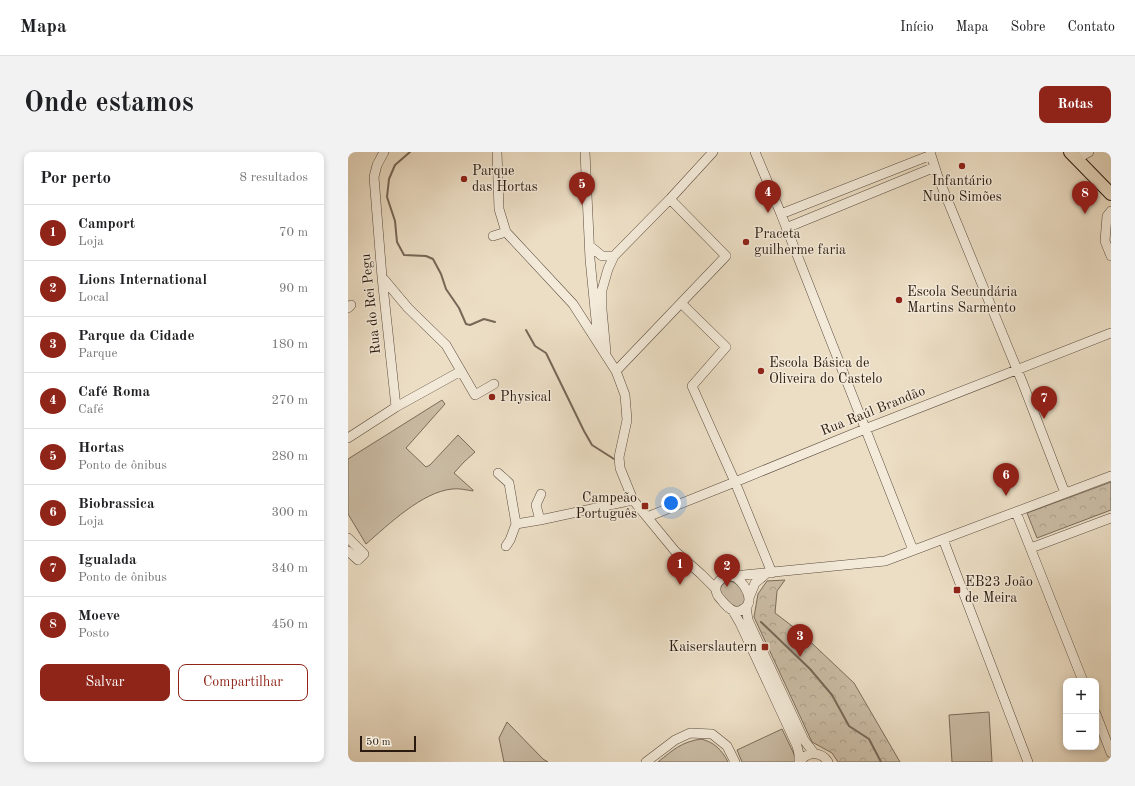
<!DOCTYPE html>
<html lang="pt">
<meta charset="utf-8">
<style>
:root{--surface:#fff;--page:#f2f2f2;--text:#202124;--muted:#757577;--line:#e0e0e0;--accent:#8f2418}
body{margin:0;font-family:"Old Standard TT",serif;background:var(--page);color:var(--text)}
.controls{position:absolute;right:12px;bottom:12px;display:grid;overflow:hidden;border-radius:8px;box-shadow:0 2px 6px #0003}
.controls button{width:36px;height:36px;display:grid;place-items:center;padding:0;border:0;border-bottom:1px solid var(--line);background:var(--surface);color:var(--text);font:20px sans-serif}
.scale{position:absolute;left:12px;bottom:10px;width:56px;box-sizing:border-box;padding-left:4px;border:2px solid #2b1a10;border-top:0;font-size:11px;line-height:14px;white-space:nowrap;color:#2b1a10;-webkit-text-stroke:3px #f3ead9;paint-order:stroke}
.you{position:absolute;left:323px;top:351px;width:14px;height:14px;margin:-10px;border:3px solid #fff;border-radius:50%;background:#1a73e8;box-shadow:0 0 0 6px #1a73e833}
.badge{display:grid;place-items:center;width:26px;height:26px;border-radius:50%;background:var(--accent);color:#fff;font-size:13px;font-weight:700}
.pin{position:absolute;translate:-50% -33px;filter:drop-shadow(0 1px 2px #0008)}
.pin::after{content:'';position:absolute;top:21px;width:14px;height:12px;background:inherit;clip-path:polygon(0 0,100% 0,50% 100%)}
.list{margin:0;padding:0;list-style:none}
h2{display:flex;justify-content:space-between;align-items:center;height:52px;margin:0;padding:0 16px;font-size:17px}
h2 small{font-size:13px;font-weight:400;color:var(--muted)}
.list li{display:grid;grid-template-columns:26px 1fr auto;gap:12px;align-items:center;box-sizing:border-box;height:56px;padding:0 16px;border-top:1px solid var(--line)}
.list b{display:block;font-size:15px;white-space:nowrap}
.list p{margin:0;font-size:13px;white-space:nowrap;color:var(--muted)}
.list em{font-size:13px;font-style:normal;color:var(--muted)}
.actions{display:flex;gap:8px;padding:12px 16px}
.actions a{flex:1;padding:9px 0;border:1px solid var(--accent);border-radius:8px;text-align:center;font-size:14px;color:var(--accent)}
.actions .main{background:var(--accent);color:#fff}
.map{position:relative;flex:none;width:763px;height:610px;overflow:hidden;border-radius:8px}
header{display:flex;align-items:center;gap:24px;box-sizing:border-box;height:56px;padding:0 20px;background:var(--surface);border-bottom:1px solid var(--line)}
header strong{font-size:19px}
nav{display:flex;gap:22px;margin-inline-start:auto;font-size:14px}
.intro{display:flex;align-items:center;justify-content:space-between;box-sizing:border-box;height:96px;padding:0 24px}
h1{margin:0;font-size:28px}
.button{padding:10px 18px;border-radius:8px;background:var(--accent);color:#fff;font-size:14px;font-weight:700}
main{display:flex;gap:24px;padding:0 24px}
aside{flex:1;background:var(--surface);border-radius:8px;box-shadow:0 2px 6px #0003}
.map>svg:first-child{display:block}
</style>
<header>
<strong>Mapa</strong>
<nav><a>Início</a><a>Mapa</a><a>Sobre</a><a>Contato</a></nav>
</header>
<div class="intro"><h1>Onde estamos</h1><a class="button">Rotas</a></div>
<main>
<aside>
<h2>Por perto<small>8 resultados</small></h2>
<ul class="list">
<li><span class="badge">1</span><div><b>Camport</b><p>Loja</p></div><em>70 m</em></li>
<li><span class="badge">2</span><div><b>Lions International</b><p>Local</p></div><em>90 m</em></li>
<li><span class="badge">3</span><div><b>Parque da Cidade</b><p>Parque</p></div><em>180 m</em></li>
<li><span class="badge">4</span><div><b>Café Roma</b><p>Café</p></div><em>270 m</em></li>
<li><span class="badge">5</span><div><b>Hortas</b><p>Ponto de ônibus</p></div><em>280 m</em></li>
<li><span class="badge">6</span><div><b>Biobrassica</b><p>Loja</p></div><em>300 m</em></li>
<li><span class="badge">7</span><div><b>Igualada</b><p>Ponto de ônibus</p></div><em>340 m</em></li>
<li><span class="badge">8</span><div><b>Moeve</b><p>Posto</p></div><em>450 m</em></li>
</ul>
<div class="actions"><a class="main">Salvar</a><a>Compartilhar</a></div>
</aside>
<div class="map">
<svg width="763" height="610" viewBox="0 0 763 610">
<defs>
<pattern id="park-crowns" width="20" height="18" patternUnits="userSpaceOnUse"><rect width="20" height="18" fill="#cbbda6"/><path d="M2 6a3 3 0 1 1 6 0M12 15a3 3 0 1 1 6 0" fill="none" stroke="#aea28e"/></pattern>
</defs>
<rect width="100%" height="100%" fill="#ecdec5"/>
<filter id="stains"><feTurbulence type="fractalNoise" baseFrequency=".005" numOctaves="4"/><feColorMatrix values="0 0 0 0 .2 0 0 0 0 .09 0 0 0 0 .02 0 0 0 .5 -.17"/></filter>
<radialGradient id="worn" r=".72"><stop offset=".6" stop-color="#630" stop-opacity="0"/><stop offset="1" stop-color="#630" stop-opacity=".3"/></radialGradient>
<path fill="#cbbda6" stroke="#7b6c5b" d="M94 248 97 252 58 296 78 315 82 313 110 283 127 300 116 310 106 321 125 338V339C118 338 111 336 104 337 74 340 40 373 18 392L0 362V307Z
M381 429C391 430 397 441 398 450L390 455C379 453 362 435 381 429Z
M641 560 644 610H604L601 563Z
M159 570 195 607 200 610H156L151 586Z
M434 577 446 602 447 610H394L389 598Z
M353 587C366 590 374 598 380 610H310C325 598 333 590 353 587Z"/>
<path fill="url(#park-crowns)" stroke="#7b6c5b" d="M763 330V358L689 386 679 361Z
M437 428 429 439 427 461 452 480 506 531 552 610H490L484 601 464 590 406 465 410 442 419 429Z"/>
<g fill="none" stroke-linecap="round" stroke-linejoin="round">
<path stroke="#776757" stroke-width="2" d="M62 0 47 13 41 27 39 45 47 69 49 90 56 103 78 104 85 107 93 122 98 137 111 156 118 172 122 173 136 167 147 170
M178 178 187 194 198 201 236 279 244 293 266 307
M413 470 462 517 484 543 501 574 521 587 533 610"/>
<g stroke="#5b4b3d" stroke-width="10">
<path id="minor" d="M36 0 29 13 26 25 34 125 48 255
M149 0 151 57 158 80 225 152 268 219 277 243 279 268 271 305 272 316 285 348 327 399 353 422 368 437
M237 0 242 107 249 178 252 187
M407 0 433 62 565 398
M582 0 590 25 675 232 717 341
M728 7 741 0
M763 59 759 64 757 89 763 104
M433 62 583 3
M438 76 587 15
M145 84 158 80
M242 94 254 104H266
M34 125 60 156 98 193 127 243 146 232
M333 151 378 195 344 234 387 330 424 421
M0 156 3 153
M258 200 254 158V138L260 117 266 104 322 47 365 0
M268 219 378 104 322 47
M0 286 48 255 113 219
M150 321 161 331 168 372
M193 342 188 353 192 368 285 348
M668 360 735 529
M299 365 387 330 517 277 763 181
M0 386 16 402 10 408 0 399
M595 387 680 610
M158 394 162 388 168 372 192 368
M683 396 763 366
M380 424C383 424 386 424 389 426 397 433 408 450 395 457 387 463 380 456 375 450 373 447 370 445 369 442 365 433 372 426 380 424Z
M385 424 537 409 763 324
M401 446 407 431 418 422
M398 455 400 468 456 588 466 601
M385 459 392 471 449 594 451 602V610
M748 562 763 601
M298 610 327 588 342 581 364 582 379 594 387 610
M452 610C459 599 473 599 480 610"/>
</g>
<g stroke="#2b1a10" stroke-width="14">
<path id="major" d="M722 0 763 42"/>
</g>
<use href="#minor" stroke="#f3ead9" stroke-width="9"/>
<use href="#major" stroke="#ecdec5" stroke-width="12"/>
</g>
<g fill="#8f2418" stroke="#f3ead9" stroke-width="1.5">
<circle cx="614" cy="14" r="4"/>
<circle cx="116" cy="27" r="4"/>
<circle cx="398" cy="90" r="4"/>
<circle cx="551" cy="148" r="4"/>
<circle cx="413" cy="219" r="4"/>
<circle cx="144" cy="245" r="4"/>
<rect x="293" y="350" width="8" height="8" rx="2"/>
<rect x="605" y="434" width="8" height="8" rx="2"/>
<rect x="413" y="491" width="8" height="8" rx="2"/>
</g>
<g text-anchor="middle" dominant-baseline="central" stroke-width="3" stroke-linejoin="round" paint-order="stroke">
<g font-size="14" fill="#2b1a10" stroke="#f3ead9" text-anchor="start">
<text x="124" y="19">Parque<tspan x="124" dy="16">das Hortas</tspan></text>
<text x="614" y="29" text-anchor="middle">Infantário<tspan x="614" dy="16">Nuno Simões</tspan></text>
<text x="406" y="82">Praceta<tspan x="406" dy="16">guilherme faria</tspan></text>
<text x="559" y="140">Escola Secundária<tspan x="559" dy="16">Martins Sarmento</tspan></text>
<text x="421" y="211">Escola Básica de<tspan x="421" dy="16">Oliveira do Castelo</tspan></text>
<text x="152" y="245">Physical</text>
<text x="289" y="346" text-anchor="end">Campeão<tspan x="289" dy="16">Português</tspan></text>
<text x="617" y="430">EB23 João<tspan x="617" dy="16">de Meira</tspan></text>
<text x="409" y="495" text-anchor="end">Kaiserslautern</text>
</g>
<g font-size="14" fill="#2b1a10" stroke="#f3ead9">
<text transform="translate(23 152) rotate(-96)">Rua do Rei Pegu</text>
<text transform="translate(525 259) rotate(-22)">Rua Raúl Brandão</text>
</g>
</g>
<rect width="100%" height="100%" filter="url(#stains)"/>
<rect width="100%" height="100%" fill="url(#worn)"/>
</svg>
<div class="controls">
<button>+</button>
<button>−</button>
</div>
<div class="scale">50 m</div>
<div class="you"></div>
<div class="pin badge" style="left:332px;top:433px">1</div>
<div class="pin badge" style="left:379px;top:435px">2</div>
<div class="pin badge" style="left:452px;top:505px">3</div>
<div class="pin badge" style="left:420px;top:61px">4</div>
<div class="pin badge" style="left:234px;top:53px">5</div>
<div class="pin badge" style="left:658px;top:344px">6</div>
<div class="pin badge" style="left:696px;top:267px">7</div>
<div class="pin badge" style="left:737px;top:62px">8</div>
</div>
</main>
